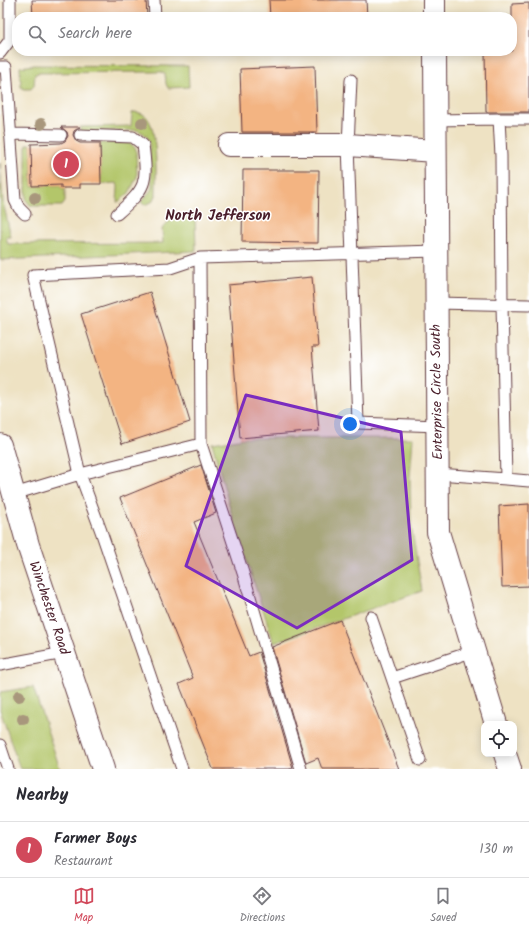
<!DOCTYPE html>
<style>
:root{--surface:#fff;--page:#f2f2f3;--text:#2b2b33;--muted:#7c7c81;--line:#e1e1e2;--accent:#d1495b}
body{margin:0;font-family:Kalam,sans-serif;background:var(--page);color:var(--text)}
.controls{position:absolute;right:12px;bottom:12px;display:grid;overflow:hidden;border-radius:8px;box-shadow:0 2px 10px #0003}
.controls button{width:36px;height:36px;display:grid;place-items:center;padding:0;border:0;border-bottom:1px solid var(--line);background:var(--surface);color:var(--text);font:20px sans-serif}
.you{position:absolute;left:350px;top:424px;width:14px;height:14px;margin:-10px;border:3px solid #fff;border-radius:50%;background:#1a73e8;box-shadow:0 0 0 6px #1a73e833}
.badge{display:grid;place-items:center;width:26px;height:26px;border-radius:50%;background:var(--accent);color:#fff;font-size:13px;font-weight:700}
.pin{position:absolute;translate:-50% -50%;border:2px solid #fff;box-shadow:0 1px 4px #0006}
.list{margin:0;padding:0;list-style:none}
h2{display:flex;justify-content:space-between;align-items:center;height:52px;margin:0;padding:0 16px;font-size:17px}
h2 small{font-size:13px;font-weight:400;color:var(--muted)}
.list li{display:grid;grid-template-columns:26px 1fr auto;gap:12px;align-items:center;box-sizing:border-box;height:56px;padding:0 16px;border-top:1px solid var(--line)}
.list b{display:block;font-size:15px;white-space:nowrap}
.list p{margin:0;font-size:13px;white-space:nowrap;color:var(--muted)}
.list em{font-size:13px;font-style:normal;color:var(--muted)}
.icon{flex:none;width:22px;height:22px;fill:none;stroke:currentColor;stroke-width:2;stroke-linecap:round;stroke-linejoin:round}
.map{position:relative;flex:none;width:529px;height:769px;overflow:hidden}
.search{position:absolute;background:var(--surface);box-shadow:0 2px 10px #0003;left:12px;right:12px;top:12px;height:44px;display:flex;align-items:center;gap:10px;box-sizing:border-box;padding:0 14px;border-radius:16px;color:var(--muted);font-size:15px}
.sheet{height:108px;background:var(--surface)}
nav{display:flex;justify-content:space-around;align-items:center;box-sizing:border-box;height:56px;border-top:1px solid var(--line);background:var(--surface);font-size:11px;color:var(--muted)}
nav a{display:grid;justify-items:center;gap:2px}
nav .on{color:var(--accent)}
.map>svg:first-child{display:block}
</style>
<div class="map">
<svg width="529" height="769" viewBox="0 0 529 769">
<rect width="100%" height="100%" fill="#fff"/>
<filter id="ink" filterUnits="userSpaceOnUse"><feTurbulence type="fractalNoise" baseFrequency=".025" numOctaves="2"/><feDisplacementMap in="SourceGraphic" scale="8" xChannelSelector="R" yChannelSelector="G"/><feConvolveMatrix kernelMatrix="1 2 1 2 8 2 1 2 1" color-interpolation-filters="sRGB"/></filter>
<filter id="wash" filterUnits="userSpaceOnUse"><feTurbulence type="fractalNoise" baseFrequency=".012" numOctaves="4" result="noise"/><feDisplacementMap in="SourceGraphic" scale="16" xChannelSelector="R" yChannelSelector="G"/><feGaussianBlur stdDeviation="0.9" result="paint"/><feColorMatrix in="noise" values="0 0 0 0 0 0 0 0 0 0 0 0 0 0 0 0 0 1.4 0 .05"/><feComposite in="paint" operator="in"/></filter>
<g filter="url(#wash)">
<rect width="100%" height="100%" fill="#eee2c3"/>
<path fill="#b3c66a" stroke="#7e724a" d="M34 65 188 66 189 87 168 88 166 84 165 74 161 72 38 73 35 74 34 86 31 89H24L21 87 20 67Z
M135 112C141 113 145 114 148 119 158 132 156 178 156 196L152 202 144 205 141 202 151 190 152 186 149 141C147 135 143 132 136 130L80 132V127L131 126 132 113Z
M100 143H130L136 149 137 177 129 193 118 202H117L118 187 117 183 101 184Z
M28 144H31L32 186 61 185V188H65V202L62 206H31L26 200V147Z
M0 163 3 202 11 237H6L8 244 163 243 162 229C172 216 180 215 195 214L196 251 0 260Z
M245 438H413L410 477 411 525 422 591 274 643 234 523 212 443Z
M33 687 60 769H20L0 710V692Z"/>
<g id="blocks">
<path fill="#f3b482" d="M32 0H146L147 17H33Z
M269 0H366L367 17H270Z
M529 3V112H486L485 51H512V4Z
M315 66 317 132H242L240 69Z
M61 127H80L74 131 73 135 76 141 80 143H100L101 184H80V188H61V185L32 186 31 144 61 143 65 141 68 136 67 132Z
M243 170H319L318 243 242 242Z
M312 277 318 347H312L319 431 240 438 228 285Z
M150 292 190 422 122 444 81 314Z
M201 465 216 513 194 522 249 656 259 652 293 768 289 769H213L179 684 193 678 120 498Z
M529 504V586L502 587 499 506Z
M340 620 399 769H322L318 758 306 763 272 647Z"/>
</g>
</g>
<g filter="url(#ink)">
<use href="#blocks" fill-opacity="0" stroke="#633c42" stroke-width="1"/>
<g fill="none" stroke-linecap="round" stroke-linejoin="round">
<g stroke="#633c42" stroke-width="13">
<path id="service" d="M154 0 155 17
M0 53 10 40V0
M0 67H6L15 200 19 208 25 214
M351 80 348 145 358 423 438 426
M499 119H529
M435 120 499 119 501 156 502 305 506 479 438 474
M10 134 61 135
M80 135 133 137 143 145C148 184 146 188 117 214
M436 303 529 305
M506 479 529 481
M14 494 80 474 201 444
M371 617 420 760
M0 665 64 653
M392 678 474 651
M0 745 8 769
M182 769 101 531 80 474 33 275 170 268 200 258
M301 769 243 573 201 444 200 258 436 251"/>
</g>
<g stroke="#633c42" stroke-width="24">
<path id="minor" d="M434 0V17
M435 51 438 532 496 724
M229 145H348L435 151
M505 754 510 769"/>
</g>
<g stroke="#633c42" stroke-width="24">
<path id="secondary" d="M0 445 28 545 103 769"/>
</g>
<use href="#service" stroke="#fff" stroke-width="11"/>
<use href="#minor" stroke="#fff" stroke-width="22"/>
<use href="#secondary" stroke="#fff" stroke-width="22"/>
</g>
<g fill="#a8977c">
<circle cx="142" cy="123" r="6"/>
<circle cx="41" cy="124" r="6"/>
<circle cx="35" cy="198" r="6"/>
<circle cx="19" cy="696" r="6"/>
<circle cx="23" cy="719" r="6"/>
</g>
</g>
<path fill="#7b2cbf" fill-opacity="0.2" stroke="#7b2cbf" stroke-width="3" stroke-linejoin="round" d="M246 395 401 432 412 560 297 628 186 566Z"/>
<g text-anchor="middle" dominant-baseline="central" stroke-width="3" stroke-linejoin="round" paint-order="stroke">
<g font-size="14" fill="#4a1f2b" stroke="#fff">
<text transform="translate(437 392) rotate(-91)">Enterprise Circle South</text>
<text transform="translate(49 608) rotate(71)">Winchester Road</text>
</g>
<g font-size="15" font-weight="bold" fill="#4a1f2b" stroke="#fff">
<text x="218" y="216">North Jefferson</text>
</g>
</g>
</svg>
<div class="controls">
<button><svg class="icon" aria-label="locate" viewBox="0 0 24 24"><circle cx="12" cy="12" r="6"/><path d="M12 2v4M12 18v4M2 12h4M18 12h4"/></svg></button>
</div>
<div class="you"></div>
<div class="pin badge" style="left:66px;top:164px">1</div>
<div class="search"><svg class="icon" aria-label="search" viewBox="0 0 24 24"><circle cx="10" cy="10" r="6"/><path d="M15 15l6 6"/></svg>Search here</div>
</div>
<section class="sheet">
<h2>Nearby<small></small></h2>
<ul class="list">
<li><span class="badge">1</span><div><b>Farmer Boys</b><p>Restaurant</p></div><em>130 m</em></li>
</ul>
</section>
<nav>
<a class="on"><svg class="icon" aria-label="map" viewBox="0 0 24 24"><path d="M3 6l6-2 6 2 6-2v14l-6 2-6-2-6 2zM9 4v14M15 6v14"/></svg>Map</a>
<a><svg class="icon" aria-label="directions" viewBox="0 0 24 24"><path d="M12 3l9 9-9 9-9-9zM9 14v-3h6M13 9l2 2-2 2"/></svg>Directions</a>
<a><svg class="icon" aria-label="saved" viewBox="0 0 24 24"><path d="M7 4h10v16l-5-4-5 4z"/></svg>Saved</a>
</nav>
